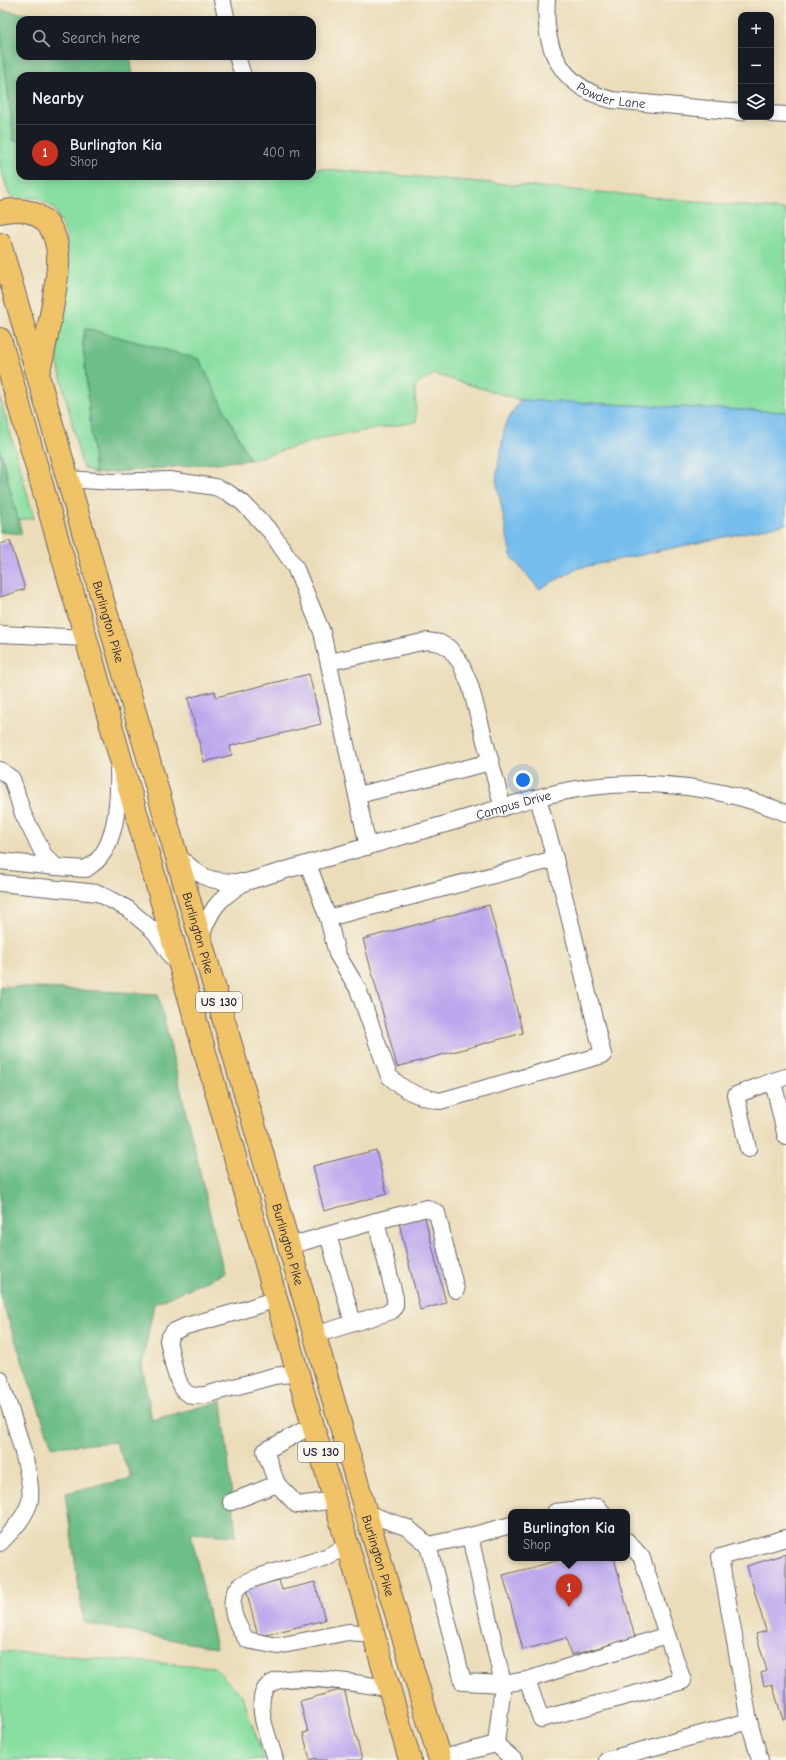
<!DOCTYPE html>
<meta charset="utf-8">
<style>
:root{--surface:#171b24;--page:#20242c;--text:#f1f3f6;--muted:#9ea1a6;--line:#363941;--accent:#c8321e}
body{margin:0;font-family:"Comic Neue",sans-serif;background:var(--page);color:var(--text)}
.controls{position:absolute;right:12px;top:12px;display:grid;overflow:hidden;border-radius:8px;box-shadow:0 2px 10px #0003}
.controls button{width:36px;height:36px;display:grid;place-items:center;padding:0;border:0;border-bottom:1px solid var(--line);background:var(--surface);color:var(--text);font:20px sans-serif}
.you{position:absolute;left:523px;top:780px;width:14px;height:14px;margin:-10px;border:3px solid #fff;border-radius:50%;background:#1a73e8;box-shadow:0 0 0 6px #1a73e833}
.badge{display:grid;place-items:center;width:26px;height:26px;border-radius:50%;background:var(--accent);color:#fff;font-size:13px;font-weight:700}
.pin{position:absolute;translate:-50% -33px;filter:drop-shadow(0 1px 2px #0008)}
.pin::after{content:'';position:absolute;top:21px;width:14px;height:12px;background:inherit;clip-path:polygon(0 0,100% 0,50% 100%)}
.popup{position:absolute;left:508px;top:1509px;width:122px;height:52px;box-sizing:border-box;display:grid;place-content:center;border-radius:8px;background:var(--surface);filter:drop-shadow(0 1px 3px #0005);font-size:13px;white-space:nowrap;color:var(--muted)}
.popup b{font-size:15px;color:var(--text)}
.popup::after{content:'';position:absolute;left:50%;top:100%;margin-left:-8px;border:8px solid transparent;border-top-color:var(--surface)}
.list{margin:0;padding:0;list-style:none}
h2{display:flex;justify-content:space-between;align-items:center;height:52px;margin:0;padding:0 16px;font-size:17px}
h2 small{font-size:13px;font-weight:400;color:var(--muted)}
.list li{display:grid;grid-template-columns:26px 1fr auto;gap:12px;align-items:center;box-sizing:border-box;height:56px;padding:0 16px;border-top:1px solid var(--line)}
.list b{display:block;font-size:15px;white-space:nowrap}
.list p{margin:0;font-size:13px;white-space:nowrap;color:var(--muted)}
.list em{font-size:13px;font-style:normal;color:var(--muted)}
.icon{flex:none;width:22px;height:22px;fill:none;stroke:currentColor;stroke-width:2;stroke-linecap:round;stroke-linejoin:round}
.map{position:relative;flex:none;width:786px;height:1760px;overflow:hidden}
.search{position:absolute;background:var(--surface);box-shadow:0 2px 10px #0003;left:16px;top:16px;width:300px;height:44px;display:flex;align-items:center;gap:10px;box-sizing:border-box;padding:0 14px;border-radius:12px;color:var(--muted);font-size:15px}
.panel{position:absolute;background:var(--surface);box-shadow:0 2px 10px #0003;left:16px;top:72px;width:300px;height:108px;border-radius:12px}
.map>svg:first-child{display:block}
</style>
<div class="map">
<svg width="786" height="1760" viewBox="0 0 786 1760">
<rect width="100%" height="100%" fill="#fbf7ec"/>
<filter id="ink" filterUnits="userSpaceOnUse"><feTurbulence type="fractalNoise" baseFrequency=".025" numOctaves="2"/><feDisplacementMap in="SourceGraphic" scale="8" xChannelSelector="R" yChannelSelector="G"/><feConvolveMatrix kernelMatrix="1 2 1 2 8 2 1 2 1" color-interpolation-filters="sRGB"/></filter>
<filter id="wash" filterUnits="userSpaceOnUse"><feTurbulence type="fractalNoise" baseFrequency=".012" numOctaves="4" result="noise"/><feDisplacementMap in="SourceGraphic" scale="16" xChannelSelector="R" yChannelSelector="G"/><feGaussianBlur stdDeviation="0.9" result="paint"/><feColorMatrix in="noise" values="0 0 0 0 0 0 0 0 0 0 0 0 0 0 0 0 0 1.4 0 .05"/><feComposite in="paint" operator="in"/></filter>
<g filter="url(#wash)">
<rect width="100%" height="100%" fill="#ebddba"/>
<path fill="#89dfa2" stroke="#56806e" d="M0 27 14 140 20 141V176H312V168L599 192 786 210V412L520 400 434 374 415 386 416 422 328 437 250 460 199 359 85 328 83 344 95 474 82 466 58 364V330L67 237 54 208 38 198 10 197 0 166Z
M0 397 34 518 18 520 0 450Z
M0 1651 214 1667 242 1695 264 1760H0Z"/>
<path fill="#6ebe88" stroke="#487062" d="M0 10 67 20H20V56H130L133 76H20V141H14L0 27Z
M85 328 199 359 250 460 95 474 83 344Z
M0 450 22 534 0 532Z
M0 986 158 994 224 1273 154 1304 142 1366 152 1420 222 1401 236 1536 191 1533 216 1648 84 1623 65 1493 132 1478 115 1442 52 1447 0 1296Z"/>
<path fill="#75bded" stroke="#4c7094" d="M520 400 786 412V524L579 568 539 589 511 556 496 479 505 425Z"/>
<g id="blocks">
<path fill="#bca8ed" d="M10 541 25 589 0 597V544Z
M309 674 321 724 230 746 232 755 204 762 188 698 215 691 216 697Z
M489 905 523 1033 397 1067 363 939Z
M376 1150 387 1194 324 1211 313 1166Z
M425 1217 446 1303 420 1310 399 1223Z
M786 1554V1719L783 1720 772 1684 764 1686 761 1673 767 1671 756 1634 766 1631 747 1566Z
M568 1558H614L635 1638 571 1655 566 1638 523 1650 503 1575Z
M279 1580 282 1590 315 1582 325 1620 258 1637 246 1589Z
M344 1689 362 1760H317L316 1758 310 1760 303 1733 308 1732 300 1701Z"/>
</g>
</g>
<g filter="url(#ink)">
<use href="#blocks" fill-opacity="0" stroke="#686367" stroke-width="1"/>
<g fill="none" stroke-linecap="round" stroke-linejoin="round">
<g stroke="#686367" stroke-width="18">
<g id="minor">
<path d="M222 0 227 20"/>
<path id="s1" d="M547 0C543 50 561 87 612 100L741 112"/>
<path d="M237 56 243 76"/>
<path d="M771 114 786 115"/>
<path d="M68 479 113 482 169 480 215 487 227 492 243 503 271 532 295 567 322 632 368 847"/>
<path d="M0 634 87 638"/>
<path d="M329 662 427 641 440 643 449 648 460 662 470 685 503 808"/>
<path d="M0 770 12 779 23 814 44 855 56 867 86 869C91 865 97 862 100 857 117 837 119 795 118 770"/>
<path d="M358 795 491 762"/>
<path id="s2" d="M176 854C202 879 210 883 246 882 309 863 372 845 435 827 486 813 538 794 590 787 657 779 724 788 786 813"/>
<path d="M0 861 56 867"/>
<path d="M308 864 328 918 555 859 538 798"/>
<path d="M0 883 98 893 128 909 155 932 173 959"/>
<path d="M328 918 337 954 358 989 389 1076C405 1092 418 1096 440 1101L603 1055 555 859"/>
<path d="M200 939C211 908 217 900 245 882"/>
<path d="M786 1077 773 1081 786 1137"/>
<path d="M748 1149 736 1095 773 1081"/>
<path d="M328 1235 353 1323"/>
<path d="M289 1246 376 1221"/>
<path d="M276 1299 240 1311 186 1326 173 1332 168 1340 174 1368 180 1385 185 1392 192 1396 205 1395 274 1376 298 1373"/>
<path d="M315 1335 392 1311 395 1306V1298L376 1221 427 1208 437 1213 456 1290"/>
<path d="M0 1379C8 1404 37 1482 29 1504 23 1520 12 1531 0 1543"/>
<path d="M277 1484 297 1505 335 1500"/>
<path d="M231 1502 277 1484 265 1451 313 1425"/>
<path d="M555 1512 598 1507 602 1512"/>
<path d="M366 1513 408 1528 428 1545 470 1536 511 1525"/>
<path d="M428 1545 463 1682 503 1684 470 1536"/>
<path d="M348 1546C339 1550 330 1556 320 1559 303 1566 246 1576 237 1589 226 1605 238 1627 247 1640L278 1646 348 1632 373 1634"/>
<path d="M527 1680 541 1719 683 1681 667 1635"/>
<path d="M496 1744 514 1760"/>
<path d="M439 1759 496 1744 503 1684 527 1680 667 1635 642 1558 627 1541"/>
<path d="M275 1760C270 1741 259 1718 262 1698 263 1690 267 1685 274 1682 294 1672 365 1685 389 1688"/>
<path d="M607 1760 749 1721"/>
<path d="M760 1760 749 1721 720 1557 786 1538"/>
</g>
</g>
<g stroke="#686367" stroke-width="24">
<g id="highway">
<path d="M0 212C35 204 57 222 58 257 59 272 55 288 53 303 49 327 44 351 38 374"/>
<path id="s3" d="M0 244 366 1513 440 1760"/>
<path d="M0 339 231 1143 410 1760"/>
</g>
</g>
<use href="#minor" stroke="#fff" stroke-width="16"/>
<use href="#highway" stroke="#f1c369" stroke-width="22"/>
</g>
</g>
<g text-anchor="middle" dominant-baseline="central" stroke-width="3" stroke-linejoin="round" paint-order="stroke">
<g fill="#fbf7ec" stroke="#636270" stroke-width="1">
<rect x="196" y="992" width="46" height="20" rx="3"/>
<rect x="298" y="1442" width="46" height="20" rx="3"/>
</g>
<g font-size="12" font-weight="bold" fill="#22223b">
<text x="219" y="1002">US 130</text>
<text x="321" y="1452">US 130</text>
</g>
<g font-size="13" fill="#22223b" stroke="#fbf7ec">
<text stroke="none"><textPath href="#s1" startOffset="130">Powder Lane</textPath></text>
<text stroke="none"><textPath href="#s3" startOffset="393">Burlington Pike</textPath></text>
<text stroke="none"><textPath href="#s2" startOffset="357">Campus Drive</textPath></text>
<text stroke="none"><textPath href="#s3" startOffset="717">Burlington Pike</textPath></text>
<text stroke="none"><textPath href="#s3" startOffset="1041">Burlington Pike</textPath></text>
<text stroke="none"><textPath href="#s3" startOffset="1365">Burlington Pike</textPath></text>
</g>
</g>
</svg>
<div class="controls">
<button>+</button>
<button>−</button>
<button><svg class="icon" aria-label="layers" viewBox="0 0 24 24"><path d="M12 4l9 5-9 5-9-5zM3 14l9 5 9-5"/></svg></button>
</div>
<div class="you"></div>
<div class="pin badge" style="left:569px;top:1607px">1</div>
<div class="popup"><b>Burlington Kia</b>Shop</div>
<div class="search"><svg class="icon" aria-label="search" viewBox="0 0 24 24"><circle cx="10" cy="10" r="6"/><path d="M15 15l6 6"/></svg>Search here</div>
<section class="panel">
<h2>Nearby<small></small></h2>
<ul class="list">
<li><span class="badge">1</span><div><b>Burlington Kia</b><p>Shop</p></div><em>400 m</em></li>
</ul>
</section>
</div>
